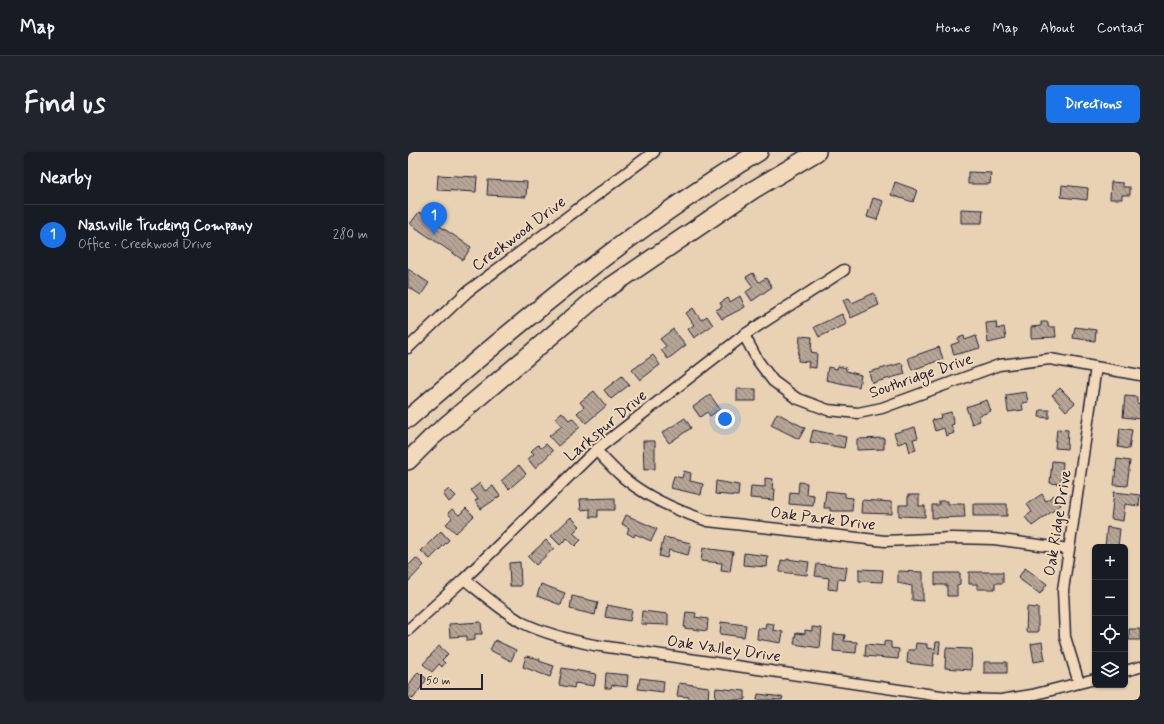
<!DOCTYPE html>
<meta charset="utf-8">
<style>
:root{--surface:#171b24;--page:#20242c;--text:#f1f3f6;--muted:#9ea1a6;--line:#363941;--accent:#1a73e8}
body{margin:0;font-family:Mynerve,sans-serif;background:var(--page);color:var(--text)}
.controls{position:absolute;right:12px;bottom:12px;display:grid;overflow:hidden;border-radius:6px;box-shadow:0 1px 3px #0004}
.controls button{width:36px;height:36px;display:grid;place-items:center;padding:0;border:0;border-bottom:1px solid var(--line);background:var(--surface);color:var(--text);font:20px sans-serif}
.scale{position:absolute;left:12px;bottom:10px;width:63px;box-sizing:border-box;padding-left:4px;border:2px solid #22223b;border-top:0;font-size:11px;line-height:14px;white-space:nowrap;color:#22223b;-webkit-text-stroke:3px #f1d9b9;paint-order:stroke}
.you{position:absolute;left:317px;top:267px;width:14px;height:14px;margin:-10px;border:3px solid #fff;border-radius:50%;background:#1a73e8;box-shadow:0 0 0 6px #1a73e833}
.badge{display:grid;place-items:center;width:26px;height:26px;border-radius:50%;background:var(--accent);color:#fff;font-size:13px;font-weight:700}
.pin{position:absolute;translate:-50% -33px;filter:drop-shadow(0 1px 2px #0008)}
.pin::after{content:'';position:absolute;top:21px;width:14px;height:12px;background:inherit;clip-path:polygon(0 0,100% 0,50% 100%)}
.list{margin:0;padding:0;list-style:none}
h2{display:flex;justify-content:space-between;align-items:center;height:52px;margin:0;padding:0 16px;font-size:17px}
h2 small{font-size:13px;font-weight:400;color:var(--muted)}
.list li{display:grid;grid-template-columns:26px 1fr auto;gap:12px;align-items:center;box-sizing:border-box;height:60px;padding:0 16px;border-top:1px solid var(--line)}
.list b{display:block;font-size:15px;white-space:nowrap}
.list p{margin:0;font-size:13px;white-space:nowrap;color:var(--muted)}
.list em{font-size:13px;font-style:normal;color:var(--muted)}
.icon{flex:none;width:22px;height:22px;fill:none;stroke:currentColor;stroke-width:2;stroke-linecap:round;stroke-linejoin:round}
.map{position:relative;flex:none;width:732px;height:548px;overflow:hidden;border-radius:6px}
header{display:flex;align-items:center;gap:24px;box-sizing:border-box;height:56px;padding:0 20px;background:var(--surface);border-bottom:1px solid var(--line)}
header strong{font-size:19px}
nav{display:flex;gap:22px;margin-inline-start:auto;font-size:14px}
.intro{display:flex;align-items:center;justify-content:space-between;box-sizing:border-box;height:96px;padding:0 24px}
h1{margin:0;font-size:28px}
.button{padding:10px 18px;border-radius:6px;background:var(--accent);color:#fff;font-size:14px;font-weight:700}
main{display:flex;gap:24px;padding:0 24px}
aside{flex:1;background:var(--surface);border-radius:6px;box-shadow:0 1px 3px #0004}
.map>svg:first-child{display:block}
</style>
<header>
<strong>Map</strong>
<nav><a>Home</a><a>Map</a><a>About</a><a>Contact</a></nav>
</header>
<div class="intro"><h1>Find us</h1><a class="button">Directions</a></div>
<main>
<aside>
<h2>Nearby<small></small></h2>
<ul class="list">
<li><span class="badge">1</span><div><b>Nashville Trucking Company</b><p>Office · Creekwood Drive</p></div><em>280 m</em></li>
</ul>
</aside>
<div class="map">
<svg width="732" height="548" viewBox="0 0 732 548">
<defs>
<pattern id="building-back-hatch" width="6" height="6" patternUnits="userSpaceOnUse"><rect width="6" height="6" fill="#b7a696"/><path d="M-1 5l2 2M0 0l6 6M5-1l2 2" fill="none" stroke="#94877c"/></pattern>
</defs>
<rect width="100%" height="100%" fill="#e9d2b4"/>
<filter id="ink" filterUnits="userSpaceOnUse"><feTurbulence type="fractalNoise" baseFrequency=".025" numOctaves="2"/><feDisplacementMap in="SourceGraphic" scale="8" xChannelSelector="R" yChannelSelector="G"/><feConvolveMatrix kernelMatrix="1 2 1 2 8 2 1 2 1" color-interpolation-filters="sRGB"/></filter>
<g filter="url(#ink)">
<path fill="url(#building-back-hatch)" stroke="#22223b" d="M560 20 583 21 582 32H560Z
M30 23 69 25 68 40 29 38Z
M80 28 119 30 118 45 79 43Z
M487 30 509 38 505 50 483 43Z
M703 30 715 31V35H722V43H714V47H702Z
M654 33 680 36 679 48 653 45Z
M465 46 475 49 469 68 459 65Z
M553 57 575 58 574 71H553Z
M11 60 63 95 55 108 2 72Z
M0 117 21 131 13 143 0 135Z
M345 121 351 130 358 126 364 135 344 149 338 140 345 135 338 125Z
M466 141 471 153 443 166 435 148 441 146 444 151Z
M332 144 337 155 314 167 308 158 314 155 312 151 320 146 322 150Z
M285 156 293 168 299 164 305 173 286 186 280 177 286 173 278 161Z
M434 162 439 172 411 185 406 175Z
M588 170 589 177 596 175 598 187 580 191 578 171Z
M633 170H640V175H647L648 185 623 186V175L633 174Z
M667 175 688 178 687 189 665 186Z
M265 177 278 193 260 207 253 198 258 194 252 187Z
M392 184 404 185 403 200 409 201 408 216 400 215 401 210 390 209Z
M556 184 557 188 568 184 572 196 546 203 543 193 551 190 550 186Z
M531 195 535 207 504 218 500 206Z
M245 203 252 213 232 228 224 218Z
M494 211 497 222 464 231 461 220Z
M430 214 438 216V219L453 223 451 235 418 228 420 215 429 217Z
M214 224 221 233 203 247 196 238Z
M652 236 667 251 658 259 644 243Z
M329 237H348V249H329Z
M186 239 198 254 178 271 169 261 176 255 172 250Z
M618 240 620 250 614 251 615 258 600 260 598 243Z
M302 243 312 257 302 264 299 260 292 265 285 255Z
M717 244 729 245V251L732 252V267L715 265Z
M579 248 583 259 570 264 572 269 564 272 558 255Z
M632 258H641V266L631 265Z
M154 260 161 268 164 266 172 275 150 294 141 284 154 274 147 266Z
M543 260 546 272 543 273 546 281 538 284 536 276 527 279 524 268 533 266 532 263Z
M369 261 397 276 391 287 363 273Z
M277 266 283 276 261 291 254 281Z
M507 275 510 286 505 287 508 298 502 300 499 289 490 292 486 281Z
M712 276 724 278 721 297 710 295Z
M649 277 660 278 659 297 647 296Z
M405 278 438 285 436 296 402 290Z
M476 286V297L449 298V287Z
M235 289H247V317L236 318Z
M138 292 145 299 127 316 120 307 126 302 123 299 130 293 133 296Z
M709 307 722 309 719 334 706 333Z
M644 309 655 310 653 332 642 331Z
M111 313 118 322 101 337 93 329Z
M276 319 283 321 282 329 295 332 293 343 263 336 266 324 274 326Z
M357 326 365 327 364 337H367L366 348 342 346 343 334 357 335Z
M308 329 331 333 330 344 307 342Z
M391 330 399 331 398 342 406 343 405 354 381 352 382 340 390 341Z
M72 331 77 339 85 334 92 344 73 357 67 349 70 347 63 338Z
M41 337 48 344 41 350 35 342Z
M418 339 437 341V345L445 346 444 359H422V356H416Z
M706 340 732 343 731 354 717 352 715 369 703 367Z
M634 342 638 349 646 343 653 353 624 374 617 365 624 360 619 352Z
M500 343H511V354H517V365L491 364V353H500Z
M207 346V358H190V365H182V357L173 358 172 347Z
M454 348 484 350V362L453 361Z
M531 349H540V352H556L557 365 524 366V353H531Z
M565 352H599V364H565Z
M58 356 66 364 48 381 38 372 44 366 40 361 44 357 51 363Z
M218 363 249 377 243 389 227 382 226 385 219 381 221 376 214 372Z
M163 365 172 374 165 381 173 388 167 394 159 386 152 393 143 384Z
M699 375 712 377 710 395H697Z
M33 379 41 388 22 407 13 399Z
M256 385 283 391 280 403 261 398 259 406 251 404Z
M138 388 146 396 128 413 120 405Z
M295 396 325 400 322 420 313 419 314 411 293 409Z
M336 401 360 404 359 415 335 413Z
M8 406 16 413 0 430V414Z
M379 407 401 410 399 423 372 420 373 408 378 409Z
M112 410 113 434H102L101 411Z
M409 412 439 415 437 428 430 427 429 438 420 437 421 426 407 424Z
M617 416 639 432 632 442 610 426Z
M451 417 475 418 474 430 451 429Z
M490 419 515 420V449L504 448V434L490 431Z
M561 420H595V431H587V437H569V432H561Z
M527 421H552V432L549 433V444H539V433H527Z
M133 432 157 441 153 453 129 444Z
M164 444 190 450 187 463 162 457Z
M199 453 224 458 222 469 197 465Z
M619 455 630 456V480H618Z
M234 459 260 462V473L233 472Z
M278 460 288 461 287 465 300 467 299 479 276 476Z
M73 470 74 482H67V488L59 489V484L42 485 41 472Z
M313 470 338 473 336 485 312 482Z
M358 471 366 472 365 478 375 480 373 491 349 487 350 476 357 477Z
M404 475 414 476 412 496 386 492 388 481 397 482V478L404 479Z
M721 477H732V488H721Z
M426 482 437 483 436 489 449 490 448 501 425 499Z
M87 488 108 498 103 509 82 498Z
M476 489 483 490V496L491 497 490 507 457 504 458 492 476 494Z
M528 490H532L531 502 526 501 525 514 499 511 500 498H507L508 491 519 492V496L527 497Z
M634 490 637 508 626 510 623 492Z
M31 494 40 502 34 508 37 511 34 515 31 512 24 520 15 512Z
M538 496 564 497 563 518 537 516Z
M118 504 132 507 131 509 146 514 142 525 115 515Z
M576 510H599V521H576Z
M154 516 188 522 186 534 167 531 166 536 151 533Z
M10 520 19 527 5 547 0 543V534Z
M198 521 220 523 219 535 204 533 203 536H197Z
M232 526 256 529 255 540 230 537Z
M271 531 301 535 300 548H281V545L269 544Z
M308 536 337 539V548L307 547Z
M350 542 375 545 374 548H349Z"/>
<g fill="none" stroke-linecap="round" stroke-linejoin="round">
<g stroke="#22223b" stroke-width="13">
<path id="minor" d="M336 183 350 209 365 229 388 246 420 258 450 261 474 256 591 213 642 207 732 223
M0 196 59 140 246 0
M188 298C197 308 206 318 217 327 241 347 270 359 300 369L477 389 544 386 586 387 661 397
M56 427C75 442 94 459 115 471 138 482 162 488 186 493L553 547 590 548
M0 478 56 427 188 298 336 183 436 118
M717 519 732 515
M671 531 657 485 655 438 688 215
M593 548 624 543 687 527"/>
</g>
<g stroke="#22223b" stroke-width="20">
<path id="motorway" d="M0 267C111 171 224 76 351 0
M0 309 23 286 196 139 345 38 409 0"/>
</g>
<use href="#minor" stroke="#f1d9b9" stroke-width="10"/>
<use href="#motorway" stroke="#f1d9b9" stroke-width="17"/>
</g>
</g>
<g text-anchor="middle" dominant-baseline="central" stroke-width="4" stroke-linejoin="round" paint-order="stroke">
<g font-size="16" fill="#22223b" stroke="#f1d9b9">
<text transform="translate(111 82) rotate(-37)">Creekwood Drive</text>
<text transform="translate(513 224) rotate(-19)">Southridge Drive</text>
<text transform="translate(198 274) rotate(-40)">Larkspur Drive</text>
<text transform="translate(415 367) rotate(7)">Oak Park Drive</text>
<text transform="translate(650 371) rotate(-81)">Oak Ridge Drive</text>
<text transform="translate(316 497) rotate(8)">Oak Valley Drive</text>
</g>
</g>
</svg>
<div class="controls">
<button>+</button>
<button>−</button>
<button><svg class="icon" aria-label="locate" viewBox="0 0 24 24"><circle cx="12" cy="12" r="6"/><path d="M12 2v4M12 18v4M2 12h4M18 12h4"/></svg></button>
<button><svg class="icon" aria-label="layers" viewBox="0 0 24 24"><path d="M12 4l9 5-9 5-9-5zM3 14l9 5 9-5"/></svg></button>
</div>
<div class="scale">50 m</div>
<div class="you"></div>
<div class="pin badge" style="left:26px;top:83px">1</div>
</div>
</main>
